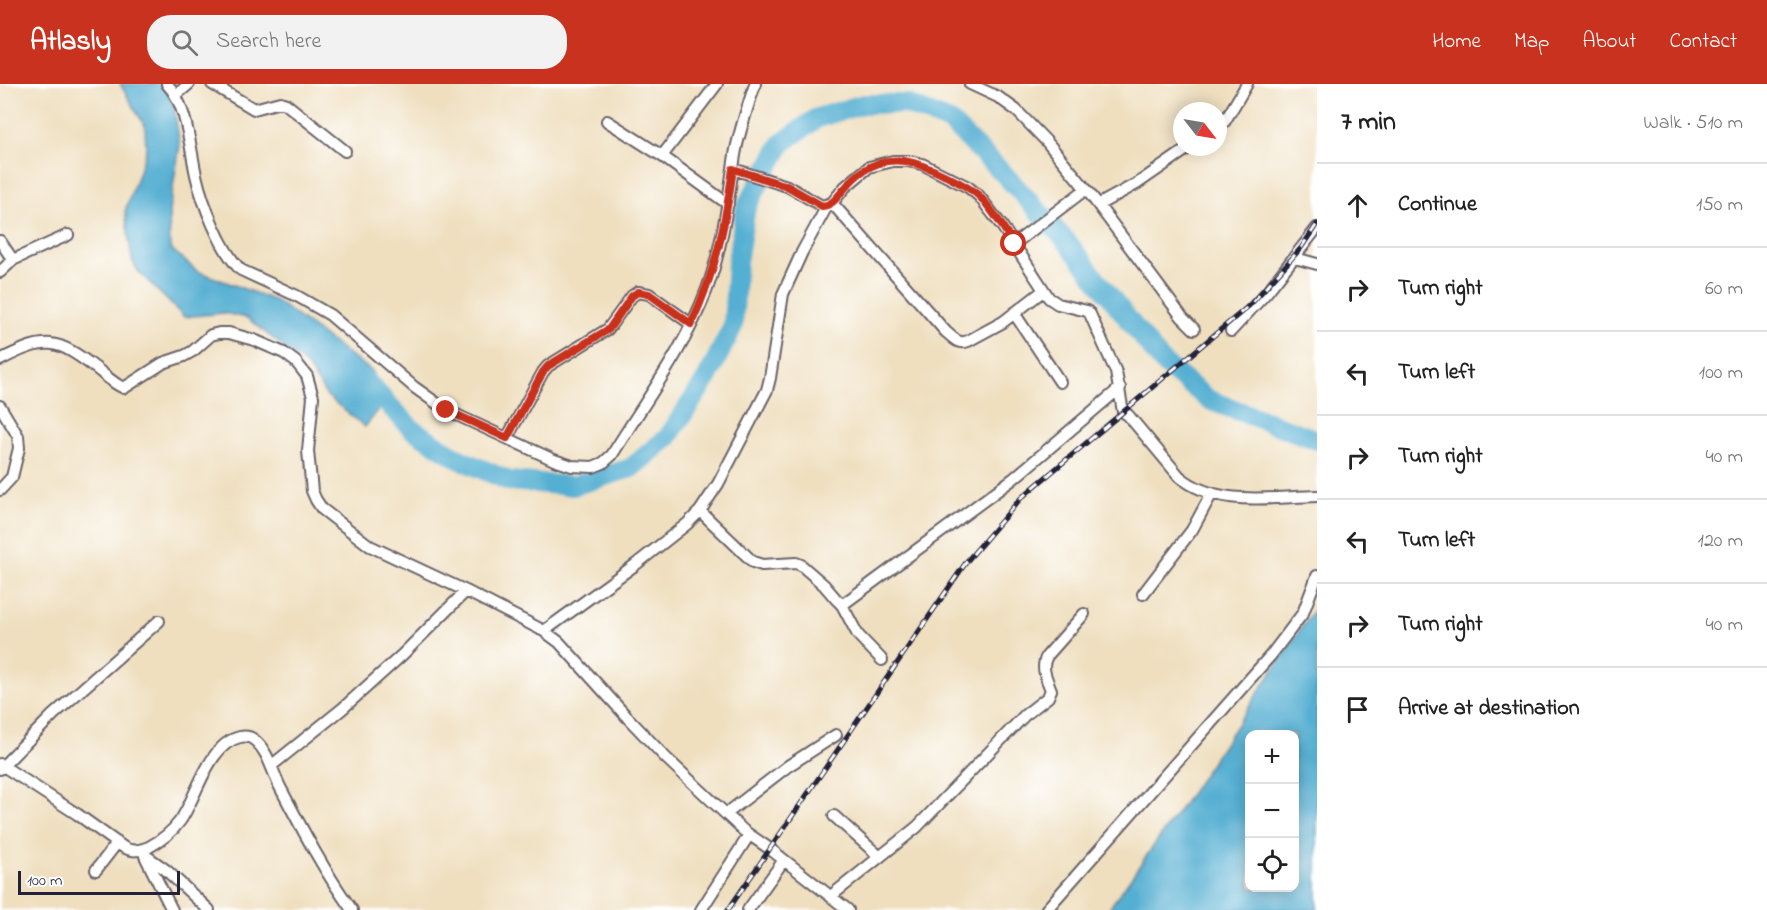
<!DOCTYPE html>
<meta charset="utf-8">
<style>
:root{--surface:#fff;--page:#f2f2f2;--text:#222;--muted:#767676;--line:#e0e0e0;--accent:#c8321e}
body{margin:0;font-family:"Indie Flower",sans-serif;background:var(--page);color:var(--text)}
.controls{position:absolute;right:18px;bottom:18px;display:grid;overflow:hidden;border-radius:12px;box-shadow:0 3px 15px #0003}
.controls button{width:54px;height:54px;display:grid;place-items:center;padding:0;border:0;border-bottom:2px solid var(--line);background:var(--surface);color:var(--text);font:30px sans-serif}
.compass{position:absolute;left:1173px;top:18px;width:54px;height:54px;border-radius:50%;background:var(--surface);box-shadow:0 3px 15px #0003;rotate:121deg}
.scale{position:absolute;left:18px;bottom:15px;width:162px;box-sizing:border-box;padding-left:6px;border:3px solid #22223b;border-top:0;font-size:16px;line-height:21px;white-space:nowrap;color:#22223b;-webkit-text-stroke:4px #fff;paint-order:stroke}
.stop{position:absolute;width:18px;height:18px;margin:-14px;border:4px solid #c8321e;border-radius:50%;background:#fff}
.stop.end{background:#c8321e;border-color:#fff;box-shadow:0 2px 6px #0008}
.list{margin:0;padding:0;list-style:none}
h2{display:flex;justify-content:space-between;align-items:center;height:78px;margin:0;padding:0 24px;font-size:26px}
h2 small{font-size:20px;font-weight:400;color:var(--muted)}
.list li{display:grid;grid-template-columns:39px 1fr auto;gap:18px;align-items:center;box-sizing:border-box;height:84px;padding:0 24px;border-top:2px solid var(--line)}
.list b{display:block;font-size:22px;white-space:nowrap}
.list em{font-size:20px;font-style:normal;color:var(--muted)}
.icon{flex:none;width:33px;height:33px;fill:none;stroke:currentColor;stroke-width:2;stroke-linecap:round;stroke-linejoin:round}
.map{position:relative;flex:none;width:1317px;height:826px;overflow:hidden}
header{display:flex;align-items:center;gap:36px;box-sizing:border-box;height:84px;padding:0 30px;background:var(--accent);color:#fff}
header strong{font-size:28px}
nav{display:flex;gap:33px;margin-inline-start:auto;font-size:21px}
.search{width:420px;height:54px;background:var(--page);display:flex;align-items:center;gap:15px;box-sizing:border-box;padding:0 21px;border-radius:24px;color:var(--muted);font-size:22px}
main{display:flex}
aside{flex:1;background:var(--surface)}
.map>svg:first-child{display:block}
</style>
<header>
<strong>Atlasly</strong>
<div class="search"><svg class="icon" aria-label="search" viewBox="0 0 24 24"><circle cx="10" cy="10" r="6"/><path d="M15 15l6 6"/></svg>Search here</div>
<nav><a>Home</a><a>Map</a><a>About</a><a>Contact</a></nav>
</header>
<main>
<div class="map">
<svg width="1317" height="826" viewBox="0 0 1317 826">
<rect width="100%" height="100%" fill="#fff"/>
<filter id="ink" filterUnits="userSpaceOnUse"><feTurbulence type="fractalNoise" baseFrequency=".0167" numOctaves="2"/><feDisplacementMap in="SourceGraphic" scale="12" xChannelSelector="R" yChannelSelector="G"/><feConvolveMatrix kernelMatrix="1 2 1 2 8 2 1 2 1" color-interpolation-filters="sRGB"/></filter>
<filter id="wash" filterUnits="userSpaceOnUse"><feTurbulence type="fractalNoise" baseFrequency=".008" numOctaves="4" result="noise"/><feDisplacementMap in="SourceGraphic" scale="24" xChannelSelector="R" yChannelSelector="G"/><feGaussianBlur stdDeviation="1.35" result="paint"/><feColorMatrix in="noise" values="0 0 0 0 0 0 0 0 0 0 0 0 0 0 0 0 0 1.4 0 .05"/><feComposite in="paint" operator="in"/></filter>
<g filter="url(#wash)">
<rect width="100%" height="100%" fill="#efdfbf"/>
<path fill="#54afd2" stroke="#3b6886" stroke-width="1.5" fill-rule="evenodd" d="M120 0H163L174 23 180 61 169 127 170 164 197 187 276 217 373 288 382 312 380 324 365 343 327 312 306 281 247 234 224 229 184 233 138 187 132 176 125 127 146 67 145 42Z
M1317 517V826H1108L1189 712 1313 527ZM1294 650V804H1250V650Z"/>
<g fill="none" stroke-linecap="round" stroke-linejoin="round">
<path stroke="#54afd2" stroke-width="20" d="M363 294 412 345 459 375 509 397 573 402 631 384 668 353 707 294 733 242 737 178 746 123 782 59 817 34 863 20H906L950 38 1002 88 1068 159 1162 278 1209 316 1317 356"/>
</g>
</g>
<g filter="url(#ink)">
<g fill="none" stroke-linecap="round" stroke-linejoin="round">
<g stroke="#6a6469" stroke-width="14">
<path id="minor" d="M167 0C187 20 190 64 196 91 202 118 221 167 241 186L297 212 330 231 414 303 446 326 554 376 572 382 593 383 603 379 612 371C645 317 685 265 707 205 723 161 728 116 735 71 739 47 748 23 755 0
M212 0 254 25 280 18 286 20 345 67
M970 0 998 13 1016 26 1047 58 1090 110 1182 233 1194 245
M176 11 189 0
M607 37 662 72 728 120
M1218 43 1225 37 1247 0
M662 72 717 0
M733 85 787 102 822 122 832 119 845 103 869 83 893 77H907L922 80 968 103 979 112 1002 142 1049 214 1058 220 1087 227 1090 230 1116 288 1123 328 1128 331 1179 392C1217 424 1271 413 1317 412
M832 119 946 248C954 254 958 261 968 257L1003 238 1043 207
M1098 121 1138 99 1190 63
M0 157 13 176
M1014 160 1086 105
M1295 174 1317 180
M0 188 13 176 68 151
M1014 229 1060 298
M1231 247 1267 208 1317 144
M0 276C47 252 56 254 97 285 106 292 114 300 124 304L163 279 184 272 193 267 211 251 219 249H229L254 256 284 269 296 278 307 292 313 313 308 367 312 407 316 416 322 425 370 462 466 507 544 547 559 558 627 633 666 674 744 747 770 765 848 826
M0 322 18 352 19 364 12 393 0 406
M507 354 543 288 548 282 608 245 632 212 638 208 649 210 691 240
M700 427 753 478 762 481 796 479 801 481 824 501 836 515 842 521 858 551 882 576
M1143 510 1192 446 1212 409
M842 521 1013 395 1120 304
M544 547 635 481 687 440 700 427 718 400 767 306 770 294 783 210 802 168 827 122
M0 680 77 730 123 763C132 768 139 767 149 763 160 757 172 748 180 737 197 713 208 660 240 653 245 652 249 652 253 655 268 666 272 687 280 703 302 745 324 787 352 826
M271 682 342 625 402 571 466 507
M0 685 53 631 159 537
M726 730 788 682 836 651
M834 732 880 773
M145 771 166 786 209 826
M145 772 172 826
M96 786 117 759
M831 812 917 743 1025 631 1048 613 1051 606C1047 595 1040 584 1047 572L1084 530
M701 826 749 751
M748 826 784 776
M1046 826 1271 571 1303 529 1317 492"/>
</g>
<use href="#minor" stroke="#fff" stroke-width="10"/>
<g stroke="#22223b" stroke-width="5">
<path id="rail" d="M728 826 967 477 1021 414 1251 220 1301 164 1317 140"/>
</g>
<use href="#rail" stroke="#fff" stroke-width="3" stroke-dasharray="9" stroke-linecap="butt"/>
</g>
</g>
<g fill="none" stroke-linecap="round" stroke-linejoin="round" filter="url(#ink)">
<path stroke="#c8321e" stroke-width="8" d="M446 326 507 354 543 288 548 282 609 245 632 212 638 208 649 210 691 240C716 187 725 141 733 85L787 102 822 122C834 121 838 111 846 103 851 97 857 91 863 87 891 67 920 79 946 92 958 98 969 103 978 111 993 125 1003 144 1014 160"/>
</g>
</svg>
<div class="controls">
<button>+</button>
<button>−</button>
<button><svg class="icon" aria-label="locate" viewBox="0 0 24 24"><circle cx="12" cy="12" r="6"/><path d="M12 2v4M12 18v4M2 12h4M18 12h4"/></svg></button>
</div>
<svg class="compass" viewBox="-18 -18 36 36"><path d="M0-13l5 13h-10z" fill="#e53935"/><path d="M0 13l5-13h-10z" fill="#767676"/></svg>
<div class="scale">100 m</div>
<div class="stop" style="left:1014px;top:160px"></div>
<div class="stop end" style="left:446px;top:326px"></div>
</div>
<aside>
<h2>7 min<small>Walk · 510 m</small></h2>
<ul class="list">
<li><svg class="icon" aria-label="ahead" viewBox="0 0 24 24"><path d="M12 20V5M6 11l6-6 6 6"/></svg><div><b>Continue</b></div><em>150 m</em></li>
<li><svg class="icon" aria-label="right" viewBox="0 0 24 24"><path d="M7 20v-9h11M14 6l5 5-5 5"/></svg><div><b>Turn right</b></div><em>60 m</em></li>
<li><svg class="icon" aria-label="left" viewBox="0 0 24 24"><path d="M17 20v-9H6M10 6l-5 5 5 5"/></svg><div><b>Turn left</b></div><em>100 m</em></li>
<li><svg class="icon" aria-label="right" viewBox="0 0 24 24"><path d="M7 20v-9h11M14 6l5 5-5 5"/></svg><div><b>Turn right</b></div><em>40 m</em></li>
<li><svg class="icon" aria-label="left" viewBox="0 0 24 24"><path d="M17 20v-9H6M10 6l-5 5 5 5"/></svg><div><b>Turn left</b></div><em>120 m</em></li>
<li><svg class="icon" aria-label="right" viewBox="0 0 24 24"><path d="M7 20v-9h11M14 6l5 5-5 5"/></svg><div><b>Turn right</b></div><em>40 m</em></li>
<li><svg class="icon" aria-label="arrive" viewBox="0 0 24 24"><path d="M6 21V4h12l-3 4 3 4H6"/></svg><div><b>Arrive at destination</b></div></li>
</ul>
</aside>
</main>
